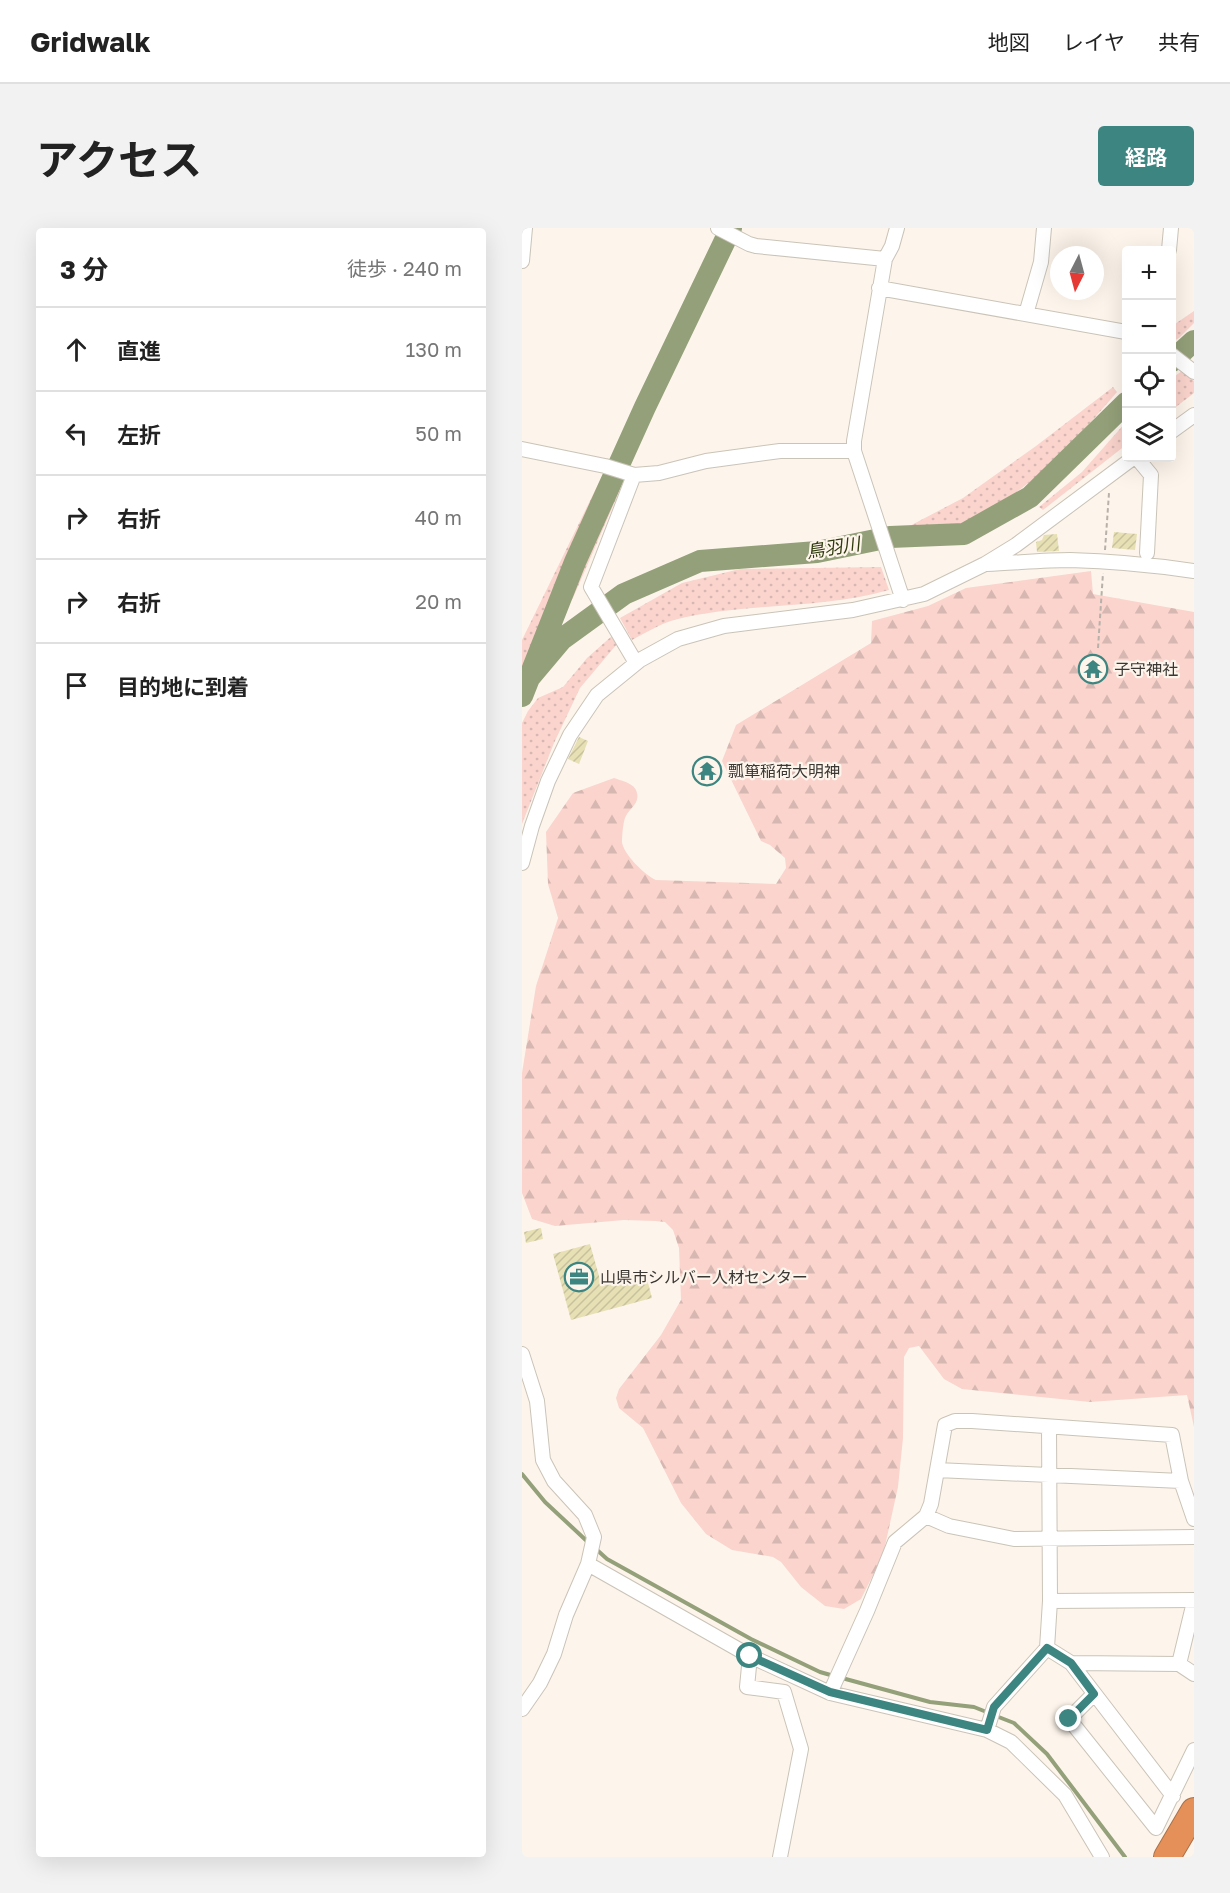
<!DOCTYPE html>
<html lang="ja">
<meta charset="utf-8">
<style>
:root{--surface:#fff;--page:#f2f2f2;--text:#222;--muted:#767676;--line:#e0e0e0;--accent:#3d8581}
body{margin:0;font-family:"Golos Text","Noto Sans JP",sans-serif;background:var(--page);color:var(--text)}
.controls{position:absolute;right:18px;top:18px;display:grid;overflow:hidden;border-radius:6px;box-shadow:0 6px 24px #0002}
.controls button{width:54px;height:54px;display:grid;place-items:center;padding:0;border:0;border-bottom:2px solid var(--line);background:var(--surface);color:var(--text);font:30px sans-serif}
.compass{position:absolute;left:528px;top:18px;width:54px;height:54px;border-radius:50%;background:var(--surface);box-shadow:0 6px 24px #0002;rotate:186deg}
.stop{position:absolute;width:18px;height:18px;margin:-14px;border:4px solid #3d8581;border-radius:50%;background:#fff}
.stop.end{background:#3d8581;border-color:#fff;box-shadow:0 2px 6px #0008}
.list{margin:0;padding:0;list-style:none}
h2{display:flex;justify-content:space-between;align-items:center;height:78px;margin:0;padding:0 24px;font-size:26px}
h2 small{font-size:20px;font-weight:400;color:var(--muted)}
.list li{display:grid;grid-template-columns:39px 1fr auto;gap:18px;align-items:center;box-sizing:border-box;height:84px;padding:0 24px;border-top:2px solid var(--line)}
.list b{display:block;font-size:22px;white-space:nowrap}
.list em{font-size:20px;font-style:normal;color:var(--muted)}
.icon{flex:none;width:33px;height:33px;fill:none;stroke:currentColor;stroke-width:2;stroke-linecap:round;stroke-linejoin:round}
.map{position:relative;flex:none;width:672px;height:1629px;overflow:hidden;border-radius:6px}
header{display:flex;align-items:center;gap:36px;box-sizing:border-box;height:84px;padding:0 30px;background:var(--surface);border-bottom:2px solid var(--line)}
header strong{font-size:28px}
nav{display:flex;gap:33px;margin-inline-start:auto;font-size:21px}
.intro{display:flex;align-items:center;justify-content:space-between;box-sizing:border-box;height:144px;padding:0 36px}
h1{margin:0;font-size:42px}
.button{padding:15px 27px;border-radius:6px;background:var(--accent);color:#fff;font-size:21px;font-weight:700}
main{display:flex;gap:36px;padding:0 36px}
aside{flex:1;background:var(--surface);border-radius:6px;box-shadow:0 6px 24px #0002}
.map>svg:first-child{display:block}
</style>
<header>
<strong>Gridwalk</strong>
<nav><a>地図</a><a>レイヤ</a><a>共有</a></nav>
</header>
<div class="intro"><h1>アクセス</h1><a class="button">経路</a></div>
<main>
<aside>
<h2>3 分<small>徒歩 · 240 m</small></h2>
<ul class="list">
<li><svg class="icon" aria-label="ahead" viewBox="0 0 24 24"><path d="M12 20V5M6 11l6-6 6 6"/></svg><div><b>直進</b></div><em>130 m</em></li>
<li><svg class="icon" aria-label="left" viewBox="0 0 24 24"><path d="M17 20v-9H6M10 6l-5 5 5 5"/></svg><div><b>左折</b></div><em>50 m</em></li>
<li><svg class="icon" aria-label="right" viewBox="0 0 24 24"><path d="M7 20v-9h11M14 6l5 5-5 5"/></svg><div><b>右折</b></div><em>40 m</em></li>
<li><svg class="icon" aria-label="right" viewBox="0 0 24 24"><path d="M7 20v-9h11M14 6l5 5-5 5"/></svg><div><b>右折</b></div><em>20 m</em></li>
<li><svg class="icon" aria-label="arrive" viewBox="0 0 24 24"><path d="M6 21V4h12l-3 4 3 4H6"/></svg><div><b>目的地に到着</b></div></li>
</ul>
</aside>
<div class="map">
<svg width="672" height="1629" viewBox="0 0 672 1629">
<defs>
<pattern id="grass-dots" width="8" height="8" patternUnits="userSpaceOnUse" patternTransform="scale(1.5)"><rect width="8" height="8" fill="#fad4cd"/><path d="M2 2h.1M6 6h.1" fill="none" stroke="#d7b7b1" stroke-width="1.8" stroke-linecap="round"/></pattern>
<pattern id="forest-firs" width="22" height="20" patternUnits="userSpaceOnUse" patternTransform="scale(1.5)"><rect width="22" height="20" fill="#fad4cd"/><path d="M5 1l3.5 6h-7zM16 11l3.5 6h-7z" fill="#d7b7b1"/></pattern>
<pattern id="building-hatch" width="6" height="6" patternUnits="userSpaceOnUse" patternTransform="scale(1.5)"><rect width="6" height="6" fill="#e7e0b5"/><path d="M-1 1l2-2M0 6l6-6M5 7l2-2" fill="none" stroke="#c7c19c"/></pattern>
</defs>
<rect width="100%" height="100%" fill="#fdf5eb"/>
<path fill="url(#grass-dots)" d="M672 83V95L657 110 650 114V98Z
M660 143 672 153V165L650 182V150Z
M591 159 595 164C551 215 514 258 453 290 439 297 425 304 410 305 399 306 388 304 378 303L441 270 514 218Z
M604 194V217L521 282 517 279 560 244Z
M81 246 102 253 51 370 8 424 0 443V412Z
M359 339 367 362C297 382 222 374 152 392 138 396 123 405 110 412L98 390 160 355 218 341Z
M91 407 95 416 58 460 32 515 0 596V495L6 483 16 470 41 459 65 430Z"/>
<path fill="url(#forest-firs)" d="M569 343 571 366 672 384V1199L665 1167 568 1174 440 1161 422 1151 397 1118 387 1120 382 1129 381 1210 376 1259 361 1327 339 1371 322 1381 303 1378 279 1359 259 1334 251 1329 210 1322 184 1306 159 1275 121 1200 97 1180 94 1170 97 1161 139 1107 159 1072 157 1020 151 1002 143 994 133 993 102 992 33 998 10 991 0 965V845L14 758 36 690 26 656 24 604 51 565 92 550C100 553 113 555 115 565 118 576 106 581 103 590 101 596 100 607 100 614 101 626 123 647 134 652L254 656 264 640 263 630 248 617 239 613 200 533 214 497 349 415 350 393 406 378 444 360Z"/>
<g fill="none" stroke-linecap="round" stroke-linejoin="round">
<path stroke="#93a079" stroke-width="4" d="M0 1246 23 1274 68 1316
M74 1321 85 1331 229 1411 298 1444 312 1448
M320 1450 408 1474 452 1479 467 1485
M474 1488 492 1495 525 1526 603 1629"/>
<path stroke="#93a079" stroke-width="22" d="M650 133 672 113
M8 449 40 411 102 366 178 333 295 324 368 309 442 306 508 269 604 175
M0 468 53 334 123 179 209 0"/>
</g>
<path fill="url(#building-hatch)" d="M592 304 615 306 613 322 590 320Z
M535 306 537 323 515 324 514 314 520 312 522 307Z
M57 509 66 513 57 536 46 531Z
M19 1000 21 1011 4 1015 2 1004Z
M68 1016 79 1055 123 1043 130 1070 49 1092 31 1026Z"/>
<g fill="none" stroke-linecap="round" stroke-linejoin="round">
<g stroke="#cac3b8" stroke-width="16">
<path id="street" d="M196 0 227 16 234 18 363 31
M375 0 370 18 363 31 332 213V223L381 372
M647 22 649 0
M0 33 3 0
M357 60 604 104
M504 86 519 34 522 0
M650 127 672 144
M650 203 672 187
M0 221 83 238 112 247 137 245 184 233 258 223H332
M615 230 629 247 625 325
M112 247 69 359 114 435
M465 336C493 335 521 332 548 332 590 333 631 337 672 343
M0 635 10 598 26 553 48 507 75 467 118 432 156 411 202 398 331 382 402 366 463 336 494 317 611 230
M0 1126 15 1173 21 1232 32 1253 63 1287 72 1309 66 1336 44 1387 32 1426 18 1455 0 1481
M415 1242 659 1253
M404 1288 427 1298 492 1311 672 1309
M66 1336 228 1428 308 1465 465 1502 489 1514 543 1567 580 1629
M528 1373 672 1372
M525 1420 549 1435 651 1568
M228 1428 225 1459 262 1464 279 1521 258 1629
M549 1435 657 1436 672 1446
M657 1436 672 1374
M308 1465 345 1383 373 1314 404 1288 409 1276 423 1197 433 1193H450L650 1207 659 1253 672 1291
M572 1466 547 1491 634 1600 672 1522
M465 1502 472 1479 525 1420 528 1373 527 1199"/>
</g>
<g stroke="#a9714b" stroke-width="28">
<path id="highway" d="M645 1629 672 1583"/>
</g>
<path stroke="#b7b1a9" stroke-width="2" stroke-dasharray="4.5 3" stroke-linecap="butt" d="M583 322 587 265
M576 420 581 345"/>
<use href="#street" stroke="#fff" stroke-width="14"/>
<use href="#highway" stroke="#e49058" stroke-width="26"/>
</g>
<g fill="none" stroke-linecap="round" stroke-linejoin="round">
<path stroke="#3d8581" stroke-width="8" d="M228 1428 308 1464 465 1502 472 1479 525 1420 549 1435 572 1466 547 1491"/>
</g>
<defs>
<g id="temple-ring" transform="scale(1.5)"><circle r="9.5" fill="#fdf5eb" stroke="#3d8581" stroke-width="1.5"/><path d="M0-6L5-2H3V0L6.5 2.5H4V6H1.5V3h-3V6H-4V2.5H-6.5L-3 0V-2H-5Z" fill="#3d8581"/></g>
<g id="office-ring" transform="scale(1.5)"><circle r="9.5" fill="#fdf5eb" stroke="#3d8581" stroke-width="1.5"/><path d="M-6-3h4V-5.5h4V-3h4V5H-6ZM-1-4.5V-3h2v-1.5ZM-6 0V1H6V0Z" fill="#3d8581"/></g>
</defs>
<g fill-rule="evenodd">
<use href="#temple-ring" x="571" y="441"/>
<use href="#temple-ring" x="185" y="543"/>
<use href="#office-ring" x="57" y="1049"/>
</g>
<g text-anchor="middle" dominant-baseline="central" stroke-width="4.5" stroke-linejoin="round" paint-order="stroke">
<g font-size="16" fill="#3b3834" stroke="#fdf5eb" text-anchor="start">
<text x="592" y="441">子守神社</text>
<text x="206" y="543">瓢箪稲荷大明神</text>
<text x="78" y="1049">山県市シルバー人材センター</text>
</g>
<g font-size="18" font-style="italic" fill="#2f3a0c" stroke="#fdf5eb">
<text transform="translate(311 319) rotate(-9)">鳥羽川</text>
</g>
</g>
</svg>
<div class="controls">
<button>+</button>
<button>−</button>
<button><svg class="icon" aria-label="locate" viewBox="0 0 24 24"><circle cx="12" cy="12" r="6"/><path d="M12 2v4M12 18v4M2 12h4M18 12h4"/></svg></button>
<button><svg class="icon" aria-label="layers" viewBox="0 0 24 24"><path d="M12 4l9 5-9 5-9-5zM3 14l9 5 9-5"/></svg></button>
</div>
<svg class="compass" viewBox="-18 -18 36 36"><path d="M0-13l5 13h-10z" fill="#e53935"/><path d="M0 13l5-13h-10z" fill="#767676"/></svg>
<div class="stop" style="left:228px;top:1428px"></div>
<div class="stop end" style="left:547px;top:1491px"></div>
</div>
</main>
